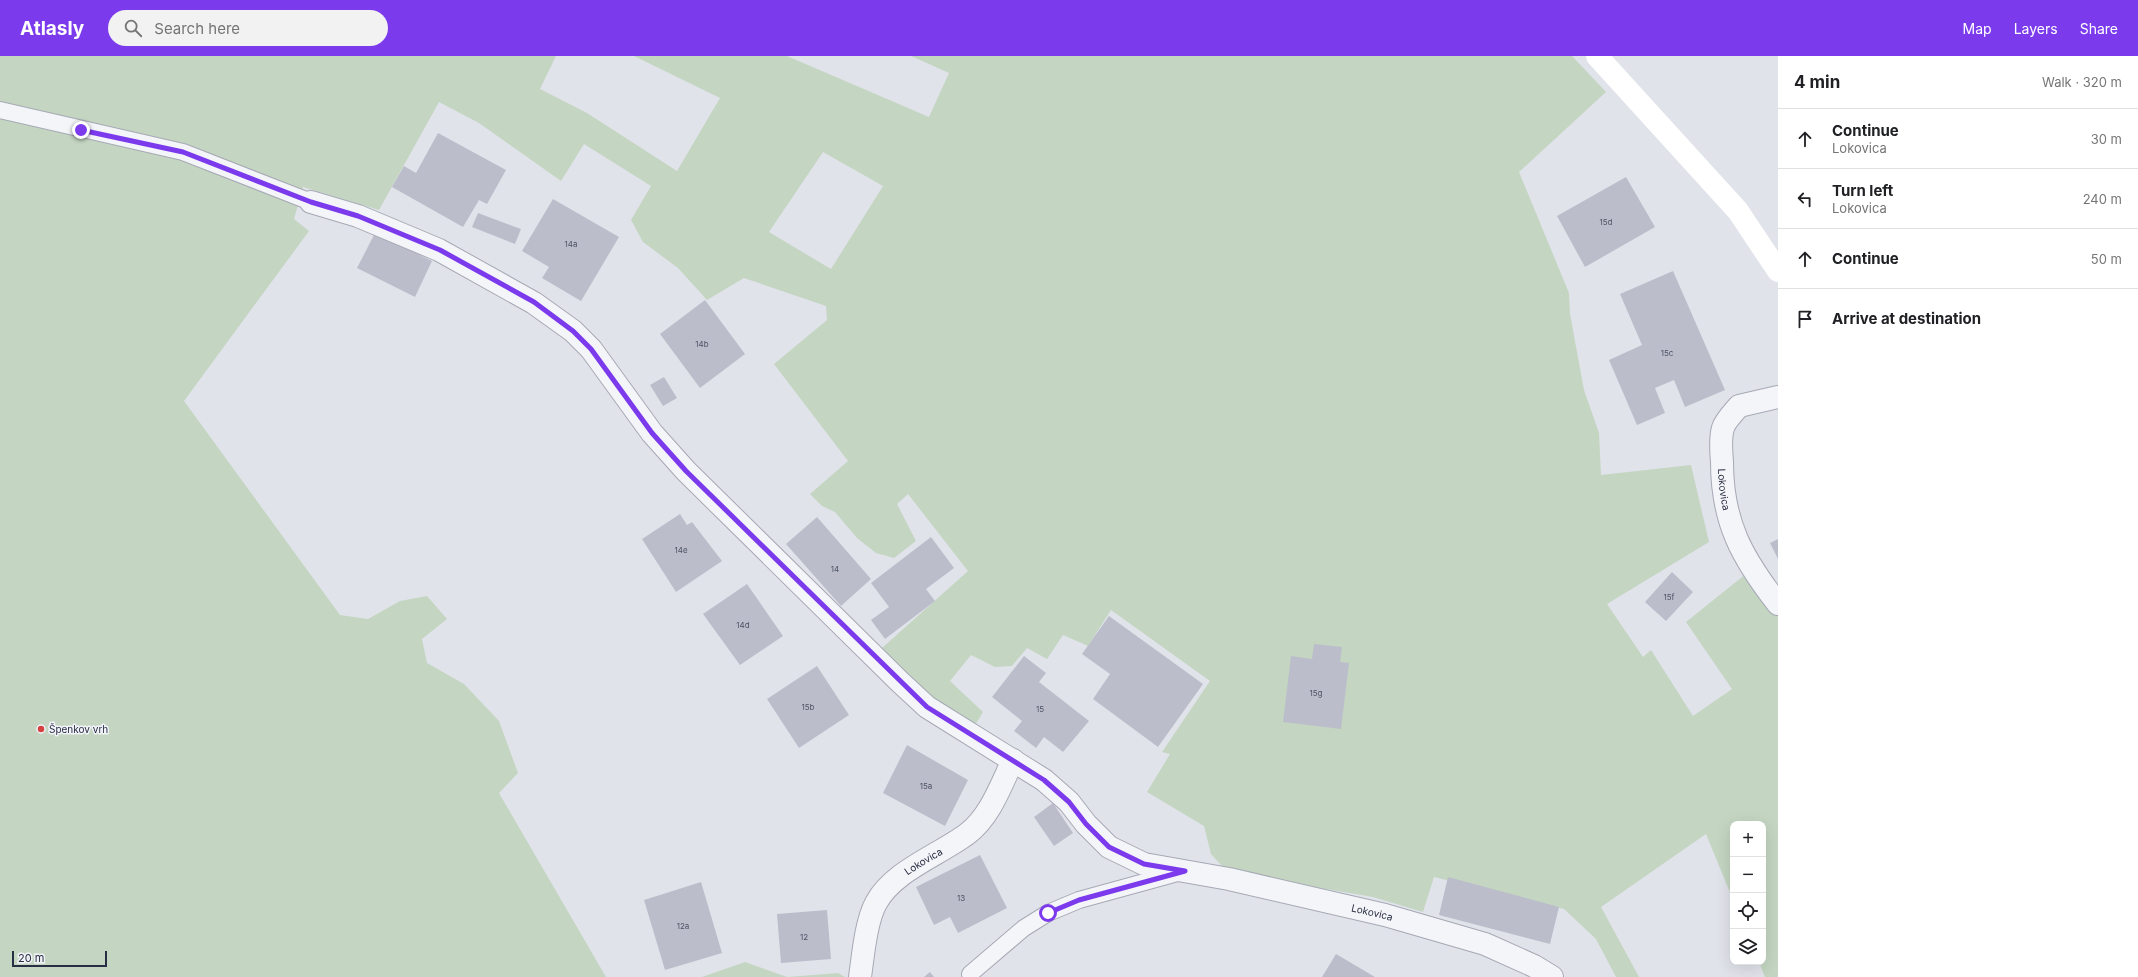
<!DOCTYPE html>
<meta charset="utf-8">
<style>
:root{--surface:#fff;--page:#f2f2f2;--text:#202124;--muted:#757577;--line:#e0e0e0;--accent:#7c3aed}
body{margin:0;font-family:Inter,sans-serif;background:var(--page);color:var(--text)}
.controls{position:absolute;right:12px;bottom:12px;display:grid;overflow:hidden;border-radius:8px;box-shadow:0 4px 16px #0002}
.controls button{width:36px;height:36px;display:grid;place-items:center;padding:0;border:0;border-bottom:1px solid var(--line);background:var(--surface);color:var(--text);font:20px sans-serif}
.scale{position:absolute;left:12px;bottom:10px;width:95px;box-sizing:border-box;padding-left:4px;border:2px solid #282e43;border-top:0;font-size:11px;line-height:14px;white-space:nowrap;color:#282e43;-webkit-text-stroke:3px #f1f3f8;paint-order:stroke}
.stop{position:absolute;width:12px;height:12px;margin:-9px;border:3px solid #7c3aed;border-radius:50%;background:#fff}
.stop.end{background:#7c3aed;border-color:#fff;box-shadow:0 1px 4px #0008}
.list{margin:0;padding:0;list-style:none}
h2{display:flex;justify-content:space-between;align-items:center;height:52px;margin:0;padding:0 16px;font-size:17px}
h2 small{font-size:13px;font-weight:400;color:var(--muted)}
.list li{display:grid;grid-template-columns:26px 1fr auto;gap:12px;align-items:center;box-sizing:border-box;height:60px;padding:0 16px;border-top:1px solid var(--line)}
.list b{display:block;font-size:15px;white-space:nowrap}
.list p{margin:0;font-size:13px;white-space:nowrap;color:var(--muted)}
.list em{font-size:13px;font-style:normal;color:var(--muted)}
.icon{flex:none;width:22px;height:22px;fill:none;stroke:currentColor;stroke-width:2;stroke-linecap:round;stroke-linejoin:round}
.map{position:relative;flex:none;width:1778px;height:921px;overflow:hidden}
header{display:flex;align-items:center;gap:24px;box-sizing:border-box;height:56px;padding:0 20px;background:var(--accent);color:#fff}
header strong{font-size:19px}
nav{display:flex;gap:22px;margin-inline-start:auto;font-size:14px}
.search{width:280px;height:36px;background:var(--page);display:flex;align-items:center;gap:10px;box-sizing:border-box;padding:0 14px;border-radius:22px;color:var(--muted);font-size:15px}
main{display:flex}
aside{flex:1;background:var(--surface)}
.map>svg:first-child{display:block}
</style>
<header>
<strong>Atlasly</strong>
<div class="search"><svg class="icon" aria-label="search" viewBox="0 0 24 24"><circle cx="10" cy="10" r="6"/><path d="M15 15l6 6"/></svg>Search here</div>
<nav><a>Map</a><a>Layers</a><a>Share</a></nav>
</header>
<main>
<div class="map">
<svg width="1778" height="921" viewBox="0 0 1778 921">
<rect width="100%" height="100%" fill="#e1e3ea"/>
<path fill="#c4d5c2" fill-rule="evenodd" d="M0 0H556L540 33 587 57 677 115 720 42 634 0H787L929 61 949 17 911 0H1572L1606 36 1519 116 1569 237 1570 258 1584 334 1599 377 1601 419 1691 409 1709 486 1607 548 1643 601 1651 594 1693 660 1732 633 1686 566 1747 517 1778 560V921H1765L1759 906H1763V768H1733V844L1706 778 1601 851 1639 921H1616L1596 883 1564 853 1434 821 1423 856 1373 841 1249 820 1222 810 1211 798 1204 770 1147 736 1170 698 1162 696 1210 625 1111 554 1088 590 1063 579 1047 603 1027 592 1012 610 995 611 971 599 950 625 983 656 974 671 919 633 882 592 968 515 908 438 897 448 916 485 894 502 876 497 857 482 835 456 822 450 810 438 848 405 774 308 827 264 826 250 744 222 707 244 678 212 643 186 631 164 651 130 584 88 561 125 479 67 439 46 379 154 303 131 294 163 309 175 184 345 340 559 368 563 400 545 427 540 447 563 422 583 427 607 464 628 499 665 518 717 499 737 606 921H0ZM823 96 883 130 831 213 769 176Z
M745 906 787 921H702Z
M838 917 845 921H788Z"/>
<path fill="#bbbeca" d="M438 77 506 114 487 148 479 144 463 171 392 131 404 110 416 117Z
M1626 121 1655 171 1585 211 1557 160Z
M553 143 619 181 581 245 542 222 549 211 522 195Z
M478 157 521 173 515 188 472 171Z
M375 177 432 205 415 241 357 212Z
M1673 215 1725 334 1685 351 1674 324 1655 332 1665 357 1637 369 1609 304 1642 289 1620 238Z
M705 244 745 298 700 332 660 278Z
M664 321 677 342 663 350 650 329Z
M680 458 687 469 692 466 722 505 676 536 642 483Z
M817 461 871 523 841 550 786 488Z
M931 481 954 512 926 533 935 545 885 583 871 564 889 551 871 527Z
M1778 483V503L1770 487Z
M1672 516 1693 536 1666 565 1645 546Z
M747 528 783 580 740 609 703 558Z
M1109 560 1203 628 1158 691 1093 643 1110 618 1082 598Z
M1314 588 1342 591 1340 606 1349 607 1341 673 1283 666 1291 600 1312 603Z
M1024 600 1046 617 1039 626 1089 665 1063 696 1044 681 1036 692 1014 675 1022 665 992 641Z
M817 610 849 659 799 692 767 643Z
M907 689 968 724 945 770 883 737Z
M1053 747 1073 777 1054 790 1034 761Z
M980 799 1007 852 958 877 950 861 934 869 916 831Z
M1448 821 1559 851 1550 888 1439 859Z
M701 826 722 897 665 914 644 844Z
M827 854 831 903 781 907 777 858Z
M1336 898 1375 921H1322Z
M930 916 934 921H924Z"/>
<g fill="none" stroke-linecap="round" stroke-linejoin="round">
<g stroke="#a6a9b5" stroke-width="18">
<path id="service" d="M0 54 183 96 311 146
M970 918 1024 872 1048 857 1079 844 1181 816"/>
</g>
<g stroke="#a6a9b5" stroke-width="24">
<g id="minor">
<path id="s1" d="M311 146 358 160 439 194 534 247 573 275 591 293 652 377 686 415 900 626 927 651 1044 724 1069 746 1086 768 1109 791 1144 808 1229 823 1385 859 1485 888 1534 910 1552 921"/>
<path id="s2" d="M1778 341 1739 350C1734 356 1725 365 1723 372 1720 382 1721 395 1722 406 1722 466 1742 502 1778 548"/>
<path id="s3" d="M860 921C863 900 866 865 876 847 893 815 939 799 967 778 990 761 1001 729 1013 704"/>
</g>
</g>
<use href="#service" stroke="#f4f5f8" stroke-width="16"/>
<use href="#minor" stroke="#f4f5f8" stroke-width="22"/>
<path stroke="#fff" stroke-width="22" d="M1597 0 1738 155 1778 215"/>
</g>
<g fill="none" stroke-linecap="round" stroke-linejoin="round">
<path stroke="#7c3aed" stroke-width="5" d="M81 74 183 96 311 146 358 160 440 194 534 246 573 275 591 293 652 377 686 415 927 651 1044 724 1069 746 1086 768 1109 791 1144 808 1185 815 1079 844 1048 857"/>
</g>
<circle fill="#d54141" stroke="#f1f3f8" stroke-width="1.5" cx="41" cy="673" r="4"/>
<g text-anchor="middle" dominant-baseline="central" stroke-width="3" stroke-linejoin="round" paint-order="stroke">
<g font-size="8" fill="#4d5265">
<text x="1606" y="166">15d</text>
<text x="571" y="188">14a</text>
<text x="702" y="288">14b</text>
<text x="1667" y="297">15c</text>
<text x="681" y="494">14e</text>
<text x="835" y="513">14</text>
<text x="1669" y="541">15f</text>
<text x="743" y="569">14d</text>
<text x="1316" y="637">15g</text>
<text x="808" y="651">15b</text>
<text x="1040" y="653">15</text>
<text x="926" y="730">15a</text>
<text x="961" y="842">13</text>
<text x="683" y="870">12a</text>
<text x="804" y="881">12</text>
</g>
<g font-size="10" fill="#282e43" stroke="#f1f3f8">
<text stroke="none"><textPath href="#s2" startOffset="129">Lokovica</textPath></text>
<text stroke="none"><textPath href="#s3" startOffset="140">Lokovica</textPath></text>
<text stroke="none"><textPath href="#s1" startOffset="1315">Lokovica</textPath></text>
</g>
<g font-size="10" fill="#282e43" stroke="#f1f3f8" text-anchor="start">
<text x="49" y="673">Špenkov vrh</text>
</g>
</g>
</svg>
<div class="controls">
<button>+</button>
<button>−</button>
<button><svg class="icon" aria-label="locate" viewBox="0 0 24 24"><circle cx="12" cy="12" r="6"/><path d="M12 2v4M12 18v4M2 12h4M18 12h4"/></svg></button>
<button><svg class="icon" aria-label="layers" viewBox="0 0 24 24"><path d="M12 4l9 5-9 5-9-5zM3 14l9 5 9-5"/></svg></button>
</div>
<div class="scale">20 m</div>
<div class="stop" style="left:1048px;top:857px"></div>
<div class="stop end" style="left:81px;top:74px"></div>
</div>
<aside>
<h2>4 min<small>Walk · 320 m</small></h2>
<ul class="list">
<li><svg class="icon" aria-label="ahead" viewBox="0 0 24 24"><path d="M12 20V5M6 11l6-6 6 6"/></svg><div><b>Continue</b><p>Lokovica</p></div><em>30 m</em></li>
<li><svg class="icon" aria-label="left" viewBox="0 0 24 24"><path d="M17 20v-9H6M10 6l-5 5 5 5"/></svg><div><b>Turn left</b><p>Lokovica</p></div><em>240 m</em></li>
<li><svg class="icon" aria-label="ahead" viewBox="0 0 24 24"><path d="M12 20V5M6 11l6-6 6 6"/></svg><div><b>Continue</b></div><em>50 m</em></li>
<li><svg class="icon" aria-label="arrive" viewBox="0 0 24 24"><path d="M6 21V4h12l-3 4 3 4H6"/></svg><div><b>Arrive at destination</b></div></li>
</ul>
</aside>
</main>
